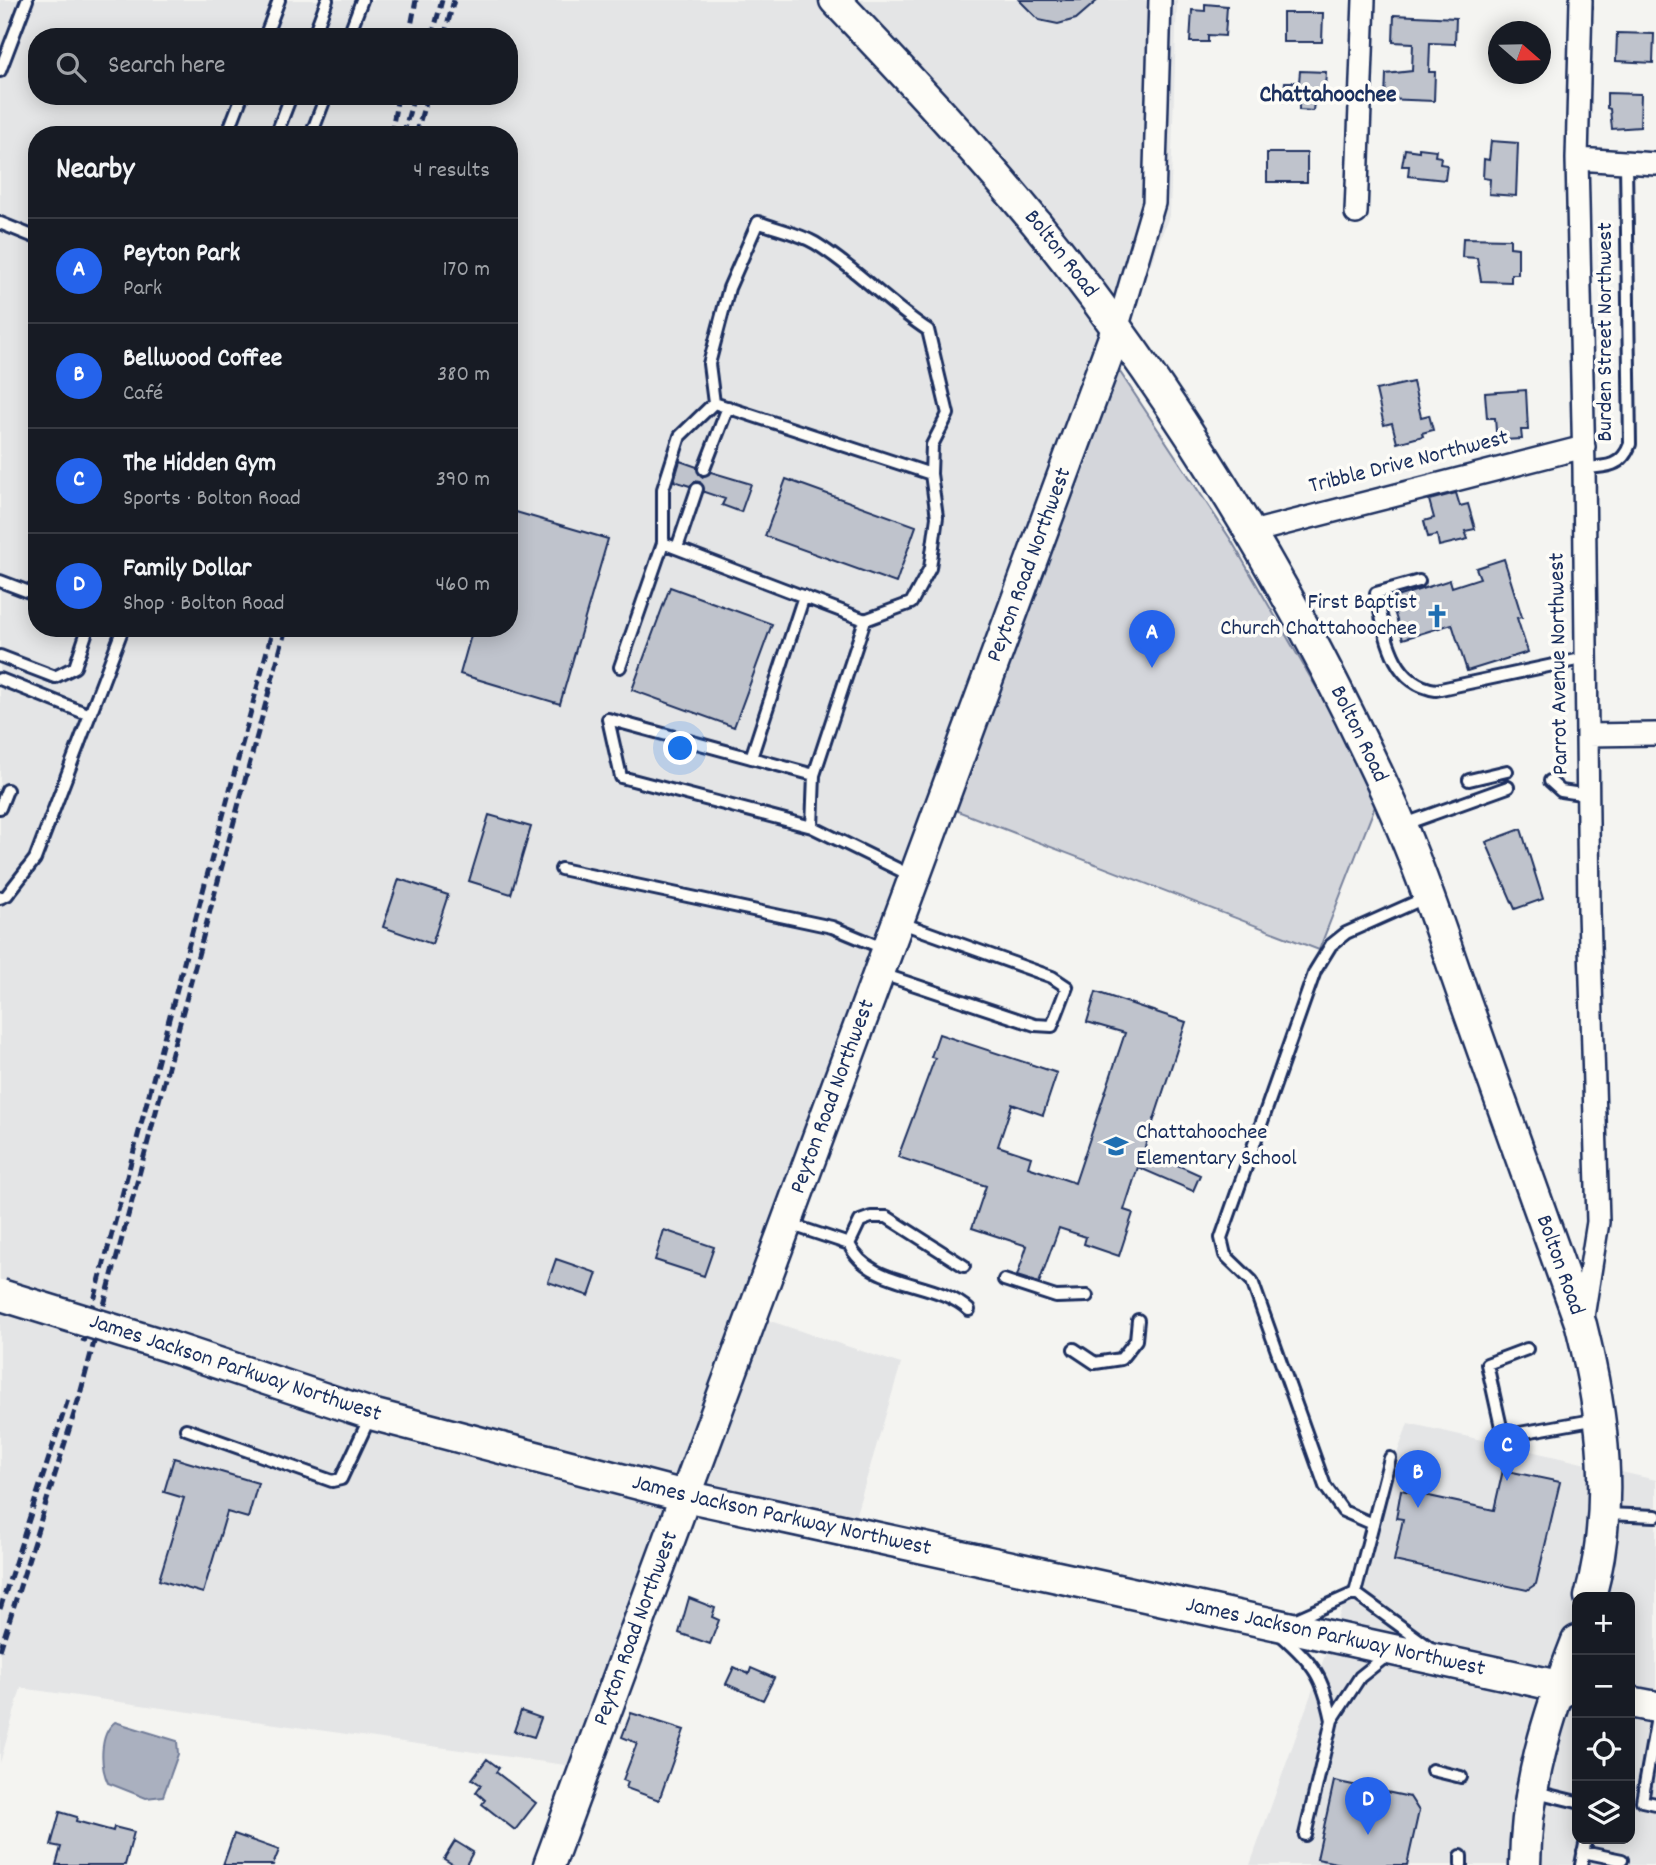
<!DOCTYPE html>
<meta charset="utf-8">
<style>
:root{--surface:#171b24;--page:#20242c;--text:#f1f3f6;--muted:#9ea1a6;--line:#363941;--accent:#2563eb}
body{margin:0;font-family:Dekko,sans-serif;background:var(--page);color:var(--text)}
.controls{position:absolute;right:21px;bottom:21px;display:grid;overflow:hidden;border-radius:14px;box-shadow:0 4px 18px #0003}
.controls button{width:63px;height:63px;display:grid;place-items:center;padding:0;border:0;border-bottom:2px solid var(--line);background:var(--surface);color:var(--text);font:35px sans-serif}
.compass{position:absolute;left:1488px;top:21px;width:63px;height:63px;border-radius:50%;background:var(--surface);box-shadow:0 4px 18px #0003;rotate:110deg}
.you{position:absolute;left:681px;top:749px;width:24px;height:24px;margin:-18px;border:5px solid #fff;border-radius:50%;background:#1a73e8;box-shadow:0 0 0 10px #1a73e833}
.badge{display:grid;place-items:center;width:46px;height:46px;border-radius:50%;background:var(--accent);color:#fff;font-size:23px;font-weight:700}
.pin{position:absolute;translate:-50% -58px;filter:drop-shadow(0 2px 4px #0008)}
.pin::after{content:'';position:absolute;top:37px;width:24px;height:21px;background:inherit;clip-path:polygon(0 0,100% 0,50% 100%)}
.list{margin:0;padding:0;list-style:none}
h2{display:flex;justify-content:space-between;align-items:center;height:91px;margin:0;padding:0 28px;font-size:30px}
h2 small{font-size:23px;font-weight:400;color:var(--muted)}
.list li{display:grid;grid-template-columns:46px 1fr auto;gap:21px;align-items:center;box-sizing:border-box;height:105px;padding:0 28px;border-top:2px solid var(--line)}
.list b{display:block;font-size:26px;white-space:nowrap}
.list p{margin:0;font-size:23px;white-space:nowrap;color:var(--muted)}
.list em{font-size:23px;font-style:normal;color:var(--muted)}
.icon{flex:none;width:38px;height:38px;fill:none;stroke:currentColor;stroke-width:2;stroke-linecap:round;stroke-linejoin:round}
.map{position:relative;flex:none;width:1656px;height:1865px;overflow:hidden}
.search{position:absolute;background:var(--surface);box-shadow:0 4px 18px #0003;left:28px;top:28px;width:490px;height:77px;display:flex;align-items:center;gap:18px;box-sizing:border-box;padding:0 24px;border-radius:28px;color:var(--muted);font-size:26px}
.panel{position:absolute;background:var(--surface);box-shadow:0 4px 18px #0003;left:28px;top:126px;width:490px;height:511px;border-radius:28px}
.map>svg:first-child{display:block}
</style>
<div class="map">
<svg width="1656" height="1865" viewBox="0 0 1656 1865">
<rect width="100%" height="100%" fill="#f4f4f1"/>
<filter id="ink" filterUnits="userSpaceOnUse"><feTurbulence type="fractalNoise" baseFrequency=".0143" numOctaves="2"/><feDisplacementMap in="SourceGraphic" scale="14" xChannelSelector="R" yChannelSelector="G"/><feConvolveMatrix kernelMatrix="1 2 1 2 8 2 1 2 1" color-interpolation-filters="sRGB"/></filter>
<g filter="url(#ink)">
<path fill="#e4e5e6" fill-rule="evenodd" d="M0 0H1177L1170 213 755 1316 901 1364 849 1537 680 1510 586 1768 21 1688 0 1763ZM37 37H509V96H37ZM37 135H509V628H37Z
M1408 1423 1656 1480V1865H1250ZM1577 1597H1630V1839H1577Z"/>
<path fill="#d4d6db" stroke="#78829c" stroke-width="2" d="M1114 363 1231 540 1379 796 1319 950 947 807Z"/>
<path fill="#aab0bf" stroke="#717c98" stroke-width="2" d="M115 1722 177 1741 178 1754 163 1796 146 1798 108 1783C100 1766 99 1734 115 1722Z"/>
<path fill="#bfc3cc" stroke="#1b2f5e" stroke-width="2" d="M1019 0H1098L1076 19 1058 24 1039 20Z
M1205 4 1227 6 1225 36 1208 35V42H1190L1192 10 1205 11Z
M1283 13H1323L1322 42H1283Z
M1394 15 1456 18 1455 44 1430 43 1429 72H1435L1434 101 1385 99 1386 74 1412 71 1413 43 1393 42Z
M1617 33 1654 34 1653 63 1616 61Z
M1300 71 1326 72 1324 103 1314 102 1313 111 1299 110V102L1283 101 1285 82H1299Z
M1607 93 1641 94 1640 127 1612 129 1610 109 1607 108Z
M1491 141 1518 143 1516 196 1489 194 1490 179 1483 178 1484 159 1489 160Z
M1419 148 1436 150 1435 156 1441 157 1440 164 1447 165 1445 180 1408 176 1409 166H1402L1405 149 1419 151Z
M1267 153H1307V182H1267Z
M1463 238 1510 239V247L1518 248V274H1511V282L1481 281 1477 258 1462 257Z
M1413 382 1421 417 1429 415 1433 430 1422 433 1423 436 1397 443 1392 423 1384 425 1376 390Z
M1526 390 1528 430H1521L1522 439 1502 440 1501 430 1496 431 1495 418H1487L1485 393Z
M680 461 697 467 702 477 711 472 751 484 741 512 722 505 725 499 704 492 700 482 695 481 690 486 674 481Z
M786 479 916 526 896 583 765 536Z
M1456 493 1460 506 1468 504 1475 529 1465 531 1468 539 1439 546 1437 535 1428 537 1424 521 1434 518 1429 500Z
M509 510 608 539 560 704 460 674 473 628H509Z
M1504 559 1522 617 1517 618 1528 652 1467 671 1452 624 1403 639 1390 599 1450 580 1452 587 1480 578 1476 568Z
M670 587 772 624 734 727 632 690Z
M489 815 531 827 511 894 469 881Z
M1521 829 1543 899 1515 909 1486 842Z
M399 879 448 895 432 944 383 927Z
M1096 992 1186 1022 1144 1150 1200 1175 1193 1191 1138 1167 1124 1210 1133 1213 1119 1256 1084 1244 1086 1237 1059 1228 1039 1283 1017 1276 1027 1246 972 1228 986 1186 898 1157 935 1058 931 1057 939 1034 1057 1073 1043 1115 1012 1104 998 1146 1031 1157 1028 1167 1075 1183 1125 1033 1087 1022Z
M664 1230 714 1247 704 1276 655 1260Z
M556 1259 597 1273 589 1296 548 1282Z
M174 1458 258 1483 248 1518 227 1512 203 1593 159 1580 184 1498 164 1492Z
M1503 1470 1560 1482 1536 1584 1527 1590 1394 1561 1403 1519 1396 1518 1401 1490 1494 1510Z
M689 1598 715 1608 712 1617 719 1620 710 1644 679 1633Z
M734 1667 749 1674 751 1668 774 1678 763 1700 726 1684Z
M521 1711 541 1718 534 1737 514 1731Z
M631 1713 684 1730 659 1800 626 1788 628 1782 623 1780 637 1743 622 1737Z
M487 1759 499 1768 496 1772 536 1803 515 1830 482 1804 485 1800 476 1792 481 1785 472 1779Z
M1334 1781 1410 1797 1419 1811 1407 1865H1346L1317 1859Z
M60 1812 77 1817 76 1821 113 1831 114 1827 134 1832 125 1865H56L61 1847 51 1845Z
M234 1834 279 1850 273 1865H223Z
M455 1841 473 1852 466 1865H454L444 1859Z"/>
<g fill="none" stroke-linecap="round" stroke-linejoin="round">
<g stroke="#1b2f5e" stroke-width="16">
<path id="lane" d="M265 37 279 0
M313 37 327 0
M348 37 362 0
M0 71 27 0
M227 135 242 96
M276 135 291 96
M311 135 326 96
M0 223 37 238
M714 403 709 364 729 288 758 222C776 229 798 233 815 243 856 268 888 304 928 330L948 414 932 445 931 474
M1584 468C1606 467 1622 467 1630 444L1626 162
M704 469 728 407
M663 543 865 620 814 775 812 827 912 876
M677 548 697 489
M0 581 37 595
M1419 581 1376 593C1385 631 1390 684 1436 690L1586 658
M0 656 55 677 75 667 88 628
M620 667 663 543V489L680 436 714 403 931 474 937 517 930 568 911 603 865 620
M0 679 90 715
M751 758 804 596
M1469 780 1507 771
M1550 781 1561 791 1588 795
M0 808 7 790
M1402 825 1508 787
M812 827 621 777 608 719 814 775
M561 869 832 927 885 949
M0 898 7 895 35 859 123 628
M882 974 1035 1025 1052 1026 1067 987 1052 977 899 922
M789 1224 849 1244
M964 1266 887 1217H871L860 1221 849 1244C870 1289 936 1279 969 1310
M1004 1280 1056 1297 1087 1296
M1074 1349 1095 1363 1121 1359 1136 1340 1138 1320
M1527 1349 1487 1364 1503 1436 1598 1419
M186 1429 332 1481 341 1479 370 1417
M1606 1514 1656 1516
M1373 1524 1343 1511 1325 1486 1252 1281 1225 1255 1221 1238 1315 971 1331 945 1346 933 1427 897
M1355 1593 1390 1458
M1355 1593 1429 1647
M1294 1620 1355 1593
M1281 1635C1314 1664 1323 1677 1332 1720
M1656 1723 1642 1801 1656 1804
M1432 1770 1461 1777
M1532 1791 1577 1802
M1305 1835 1332 1720 1360 1677 1390 1653
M1583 1852 1622 1860
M1461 1856V1865
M1581 1865 1586 1839"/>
</g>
<g stroke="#1b2f5e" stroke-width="26">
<path id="street" d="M1581 0 1577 159 1584 468 1589 911 1598 1222 1582 1323
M1577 159 1656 164
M1356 213 1364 0
M1117 329 1154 203 1160 0
M1248 533 1584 447
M1587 735 1656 734"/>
</g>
<g stroke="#1b2f5e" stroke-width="35">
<g id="secondary">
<path id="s1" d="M835 0C904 73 973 146 1037 224 1177 397 1295 594 1388 796 1421 868 1445 945 1472 1020 1508 1122 1545 1224 1581 1325 1604 1417 1615 1505 1590 1597"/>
<path id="s2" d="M170 1347 371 1414 685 1496 1577 1690"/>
<path d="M1630 1702 1656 1707"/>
<path id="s3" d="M549 1865 1117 329"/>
<path d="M1525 1865C1526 1785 1548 1715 1577 1641"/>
</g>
</g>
<use href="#lane" stroke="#fdfcf7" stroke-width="10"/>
<use href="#street" stroke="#fdfcf7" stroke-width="21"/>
<use href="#secondary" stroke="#fdfcf7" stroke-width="30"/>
<path stroke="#1b2f5e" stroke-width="5" stroke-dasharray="10 5" stroke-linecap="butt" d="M409 37 416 0
M432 37 442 0
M444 37 454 0
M391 135 398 96
M403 135 414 96
M416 135 427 96
M83 1342 273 628
M0 1609 69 1396
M0 1650 79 1398 286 628"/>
<g stroke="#1b2f5e" stroke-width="35" stroke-linecap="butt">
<path id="secondary-bridge" d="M1 1295 170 1347"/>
</g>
<use href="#secondary-bridge" stroke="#fdfcf7" stroke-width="30"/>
</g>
</g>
<defs>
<g id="church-bare" transform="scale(1.89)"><path d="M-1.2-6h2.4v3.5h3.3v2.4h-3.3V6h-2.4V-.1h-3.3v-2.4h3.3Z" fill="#1f6fb2" stroke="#fdfcf7" stroke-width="2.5" paint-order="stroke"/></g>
<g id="school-bare" transform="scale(1.89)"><path d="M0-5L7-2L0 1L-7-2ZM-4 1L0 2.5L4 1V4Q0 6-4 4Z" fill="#1f6fb2" stroke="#fdfcf7" stroke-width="2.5" paint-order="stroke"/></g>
</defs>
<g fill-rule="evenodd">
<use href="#church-bare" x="1437" y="616"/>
<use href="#school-bare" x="1116" y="1146"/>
</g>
<g text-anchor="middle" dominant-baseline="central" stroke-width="7" stroke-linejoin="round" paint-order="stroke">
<g font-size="23" fill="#1b2f5e" stroke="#fdfcf7">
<text stroke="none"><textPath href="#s1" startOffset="340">Bolton Road</textPath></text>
<text transform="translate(1606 332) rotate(-90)">Burden Street Northwest</text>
<text transform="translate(1409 463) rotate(-14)">Tribble Drive Northwest</text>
<text stroke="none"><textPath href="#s3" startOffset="1386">Peyton Road Northwest</textPath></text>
<text transform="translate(1560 664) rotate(-91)">Parrot Avenue Northwest</text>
<text stroke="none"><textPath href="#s1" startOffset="906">Bolton Road</textPath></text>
<text stroke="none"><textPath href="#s3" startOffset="819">Peyton Road Northwest</textPath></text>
<text stroke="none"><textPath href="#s1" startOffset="1474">Bolton Road</textPath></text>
<text transform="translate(235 1369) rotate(18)">James Jackson Parkway Northwest</text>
<text stroke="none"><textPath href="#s2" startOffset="635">James Jackson Parkway Northwest</textPath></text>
<text stroke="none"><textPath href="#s3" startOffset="252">Peyton Road Northwest</textPath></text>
<text stroke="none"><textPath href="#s2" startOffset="1202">James Jackson Parkway Northwest</textPath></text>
</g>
<g font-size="23" fill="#1b2f5e" stroke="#fdfcf7" text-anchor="end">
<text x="1417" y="603">First Baptist<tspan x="1417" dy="26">Church Chattahoochee</tspan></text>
<text x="1136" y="1133" text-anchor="start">Chattahoochee<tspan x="1136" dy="26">Elementary School</tspan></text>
</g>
<g font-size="24" font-weight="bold" fill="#1b2f5e" stroke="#fdfcf7">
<text x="1328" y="96">Chattahoochee</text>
</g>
</g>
</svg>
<div class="controls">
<button>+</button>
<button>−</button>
<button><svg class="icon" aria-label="locate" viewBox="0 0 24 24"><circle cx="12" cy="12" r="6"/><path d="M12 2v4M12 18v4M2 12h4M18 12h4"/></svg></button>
<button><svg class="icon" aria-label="layers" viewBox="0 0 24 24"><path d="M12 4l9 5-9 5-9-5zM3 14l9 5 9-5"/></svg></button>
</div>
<svg class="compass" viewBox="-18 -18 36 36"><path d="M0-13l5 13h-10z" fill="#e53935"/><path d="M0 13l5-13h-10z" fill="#9ea1a6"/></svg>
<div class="you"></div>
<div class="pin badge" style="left:1152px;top:668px">A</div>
<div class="pin badge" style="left:1418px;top:1508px">B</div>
<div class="pin badge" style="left:1507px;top:1481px">C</div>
<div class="pin badge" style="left:1368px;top:1835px">D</div>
<div class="search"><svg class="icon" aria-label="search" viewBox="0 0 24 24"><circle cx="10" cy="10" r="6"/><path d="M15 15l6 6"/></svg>Search here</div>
<section class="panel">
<h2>Nearby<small>4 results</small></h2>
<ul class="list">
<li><span class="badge">A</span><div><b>Peyton Park</b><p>Park</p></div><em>170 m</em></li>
<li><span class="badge">B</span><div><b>Bellwood Coffee</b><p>Café</p></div><em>380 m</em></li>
<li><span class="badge">C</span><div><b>The Hidden Gym</b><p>Sports · Bolton Road</p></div><em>390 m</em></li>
<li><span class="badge">D</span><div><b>Family Dollar</b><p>Shop · Bolton Road</p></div><em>460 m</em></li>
</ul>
</section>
</div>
